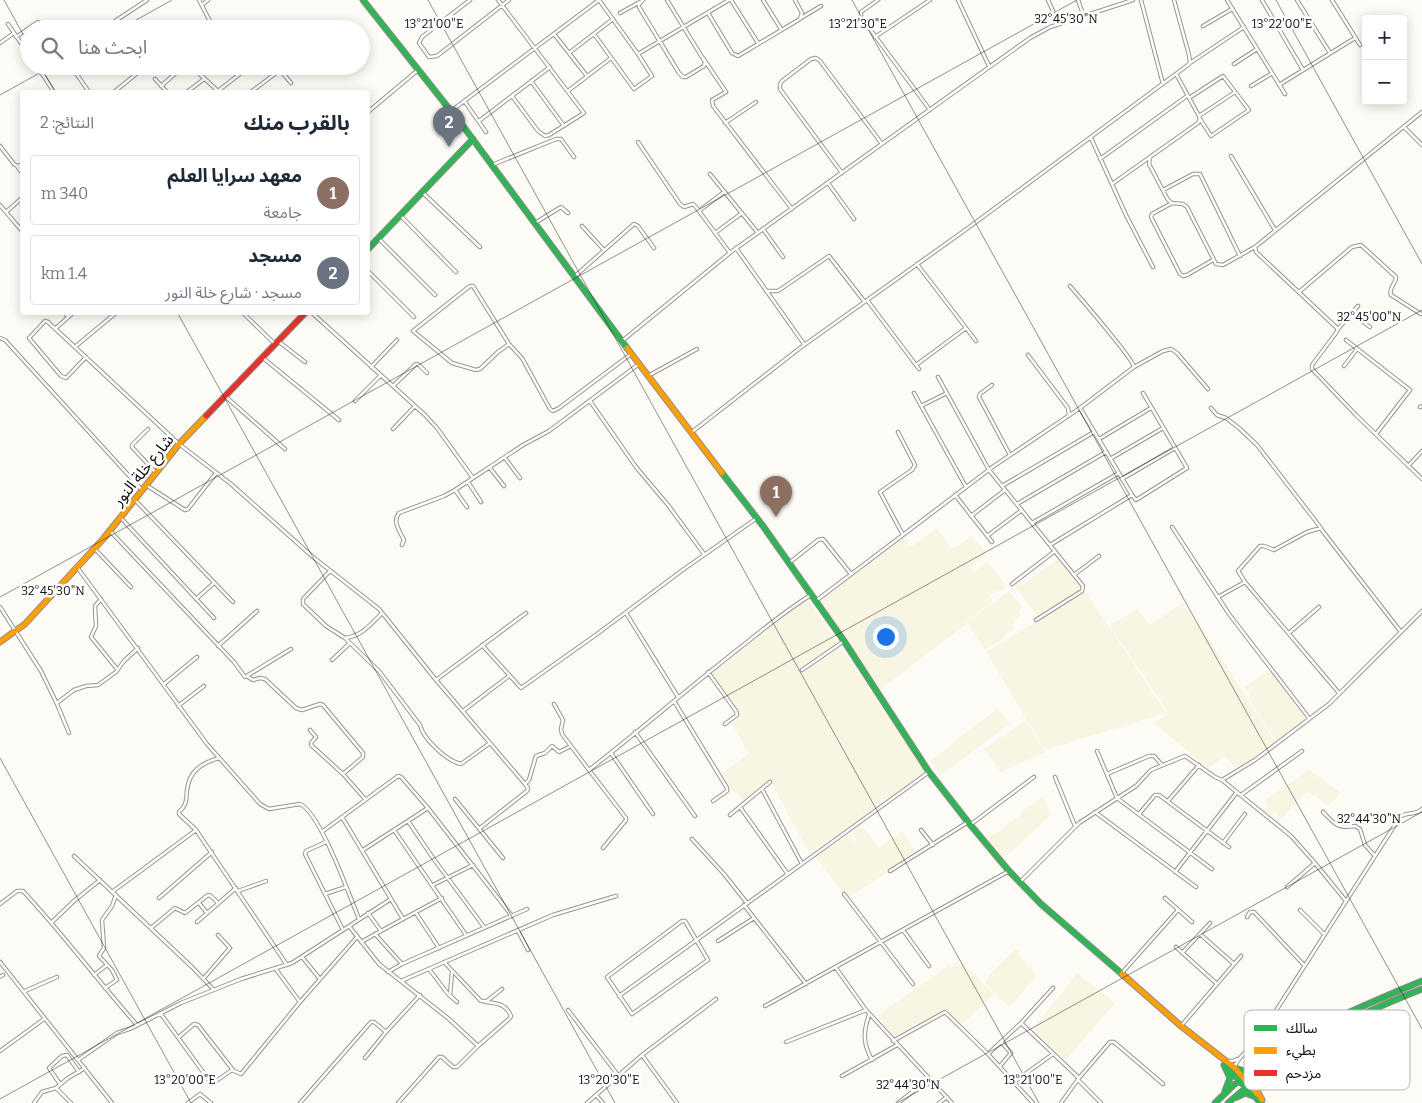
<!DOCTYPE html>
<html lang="ar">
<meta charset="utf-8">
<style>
:root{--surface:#fff;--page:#f2f2f3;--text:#1f2937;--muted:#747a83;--line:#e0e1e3;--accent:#0b8043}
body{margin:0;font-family:Bitter,"Noto Sans Arabic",serif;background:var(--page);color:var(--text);direction:rtl}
.controls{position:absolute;right:15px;top:15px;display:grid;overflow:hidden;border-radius:5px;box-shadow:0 2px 12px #0003}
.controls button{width:45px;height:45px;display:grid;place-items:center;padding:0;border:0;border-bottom:1px solid var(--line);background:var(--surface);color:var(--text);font:25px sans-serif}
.you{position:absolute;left:885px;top:636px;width:18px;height:18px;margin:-12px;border:4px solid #fff;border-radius:50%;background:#1a73e8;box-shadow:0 0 0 8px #1a73e833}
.badge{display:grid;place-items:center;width:32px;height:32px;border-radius:50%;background:var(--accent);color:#fff;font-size:16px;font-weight:700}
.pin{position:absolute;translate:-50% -41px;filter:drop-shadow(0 1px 2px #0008)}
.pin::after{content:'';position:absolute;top:26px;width:18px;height:15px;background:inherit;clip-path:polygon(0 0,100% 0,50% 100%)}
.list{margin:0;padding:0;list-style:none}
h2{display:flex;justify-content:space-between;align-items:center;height:65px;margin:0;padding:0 20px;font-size:21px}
h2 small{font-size:16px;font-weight:400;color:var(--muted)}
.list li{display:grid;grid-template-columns:32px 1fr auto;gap:15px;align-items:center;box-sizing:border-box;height:70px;margin:0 10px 10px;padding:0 10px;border:1px solid var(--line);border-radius:5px}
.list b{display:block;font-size:19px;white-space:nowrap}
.list p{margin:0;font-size:16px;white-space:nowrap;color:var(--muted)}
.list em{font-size:16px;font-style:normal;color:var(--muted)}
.icon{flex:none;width:28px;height:28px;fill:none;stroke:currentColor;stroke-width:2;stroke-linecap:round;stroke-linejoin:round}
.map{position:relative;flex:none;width:1422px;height:1103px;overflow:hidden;direction:ltr}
.search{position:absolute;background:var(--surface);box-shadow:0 2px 12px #0003;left:20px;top:20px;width:350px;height:55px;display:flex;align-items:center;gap:12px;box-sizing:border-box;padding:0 18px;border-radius:28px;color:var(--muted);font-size:19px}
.panel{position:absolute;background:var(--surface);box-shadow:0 2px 12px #0003;left:20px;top:90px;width:350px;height:225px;border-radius:5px;direction:rtl}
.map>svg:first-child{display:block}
</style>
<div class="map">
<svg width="1422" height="1103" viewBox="0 0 1422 1103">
<rect width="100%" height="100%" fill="#fcfbf5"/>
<path fill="#f8f6e2" d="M936 528 952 549 972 536 987 554 970 568 974 572 987 561 1006 586 999 592 997 590 990 596 993 601 965 622 966 624 880 690 849 643 863 632 849 642 821 601 840 584 904 537 911 547Z
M1059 558 1083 588 1037 617 1015 586 1020 582 1022 585Z
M1009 591 1023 607 1019 611 1021 615 1015 619 1016 621 1013 624 1015 628 1003 636 1004 638 985 650 966 622Z
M1086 592 1166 713 1045 750 986 652Z
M809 601 907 743 923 769V774L863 817 852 800 862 818 809 853 771 782 744 801 737 793H734L721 774 749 754 732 724 740 717 722 693 712 674 801 604Z
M1183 603 1208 638 1275 742 1237 769 1225 756 1208 768 1153 722 1167 716V710L1111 628 1112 624 1137 609 1150 625Z
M1269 670 1306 718V720L1286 733 1277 742 1248 698 1251 696 1244 687Z
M998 708 1010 724 940 775 930 761Z
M1026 720 1045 752 1001 772 984 749Z
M1309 770 1341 793 1328 806 1315 795 1313 796 1307 792 1281 819 1275 812 1271 815 1263 809 1268 806 1265 801 1268 798Z
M1043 796 1051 815 1003 859 987 841 989 838 1021 815 1020 813Z
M861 825 879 847 902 831 917 853 848 898 815 857 849 835 855 842 857 839 851 832Z
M1016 949 1019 950 1021 958 1036 975 1035 978 1013 1003 1007 1005 986 984V981L989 975Z
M956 963 959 966 963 963 993 994 962 1025 946 1010 897 1040 877 1016 920 986 950 964 952 966Z
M1077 973 1115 1003 1065 1061 1033 1029Z"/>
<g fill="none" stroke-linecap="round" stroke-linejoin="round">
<g stroke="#969593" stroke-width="4.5">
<path id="street" d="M199 0 214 29
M470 0 422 37 419 43 429 57 437 56 509 0
M498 0 584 113 549 135 545 136 538 131 512 96
M643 0 639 4V7L679 73 683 77H686L704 66 705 62 667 0
M731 0 758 43
M763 0 781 29
M878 0 861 12V17L930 110
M958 0 989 66
M1048 0 1057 20
M1078 0 1082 11
M1141 0 1163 84
M1227 0 1285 94
M1262 0 1303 70
M1297 0 1330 53
M1332 0 1360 45
M202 5 208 0
M620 13 640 2
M708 13 732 53 738 56 800 19 802 13 795 0
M801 18 821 6
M8 24 29 55
M1203 26 1232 9
M103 29 147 0
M554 34 587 76
M594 34 634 89 652 76 638 54 599 0
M16 37 38 22 44 29
M875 37 930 0
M0 43 14 33
M569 53 613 19
M638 54 729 0
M703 58 726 92 712 100 713 106 792 209
M1190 63 1244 27
M1234 64 1257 49
M37 66 54 92
M71 66 89 92
M191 66 219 92
M277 66 291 83
M41 73 50 66
M155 79 167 92
M531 81 564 126
M1279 85 1355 38
M161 86 184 66
M1251 86 1271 74
M218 91 250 66
M568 91 611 58
M114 92 146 66
M187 92 204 79
M251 92 280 70
M1189 98 1223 76 1249 110 1211 136 1200 119
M465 102 486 132
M451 111 599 0
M368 112 418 70
M1199 116 1235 92
M479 121 550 67
M725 123 756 102
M1404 127 1422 145
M1091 138 1126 215 1153 267
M638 142 680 204 684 207 693 204 696 207 730 253
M0 146 14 164 17 166 22 165
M1231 156 1275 230
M1150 157 1149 164 1168 200 1172 203 1183 204 1187 207 1216 264 1223 265 1255 247
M1100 159 1187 96
M492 165 556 139H561L574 157
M17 166 22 173
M842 173 780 89V84L782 81 811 59 816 58 820 61 882 144
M710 174 758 233
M828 183 854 219
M1112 184 1198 123 1200 119 1199 116 1176 74
M1163 190 1193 174H1200L1240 256
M422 192 480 247
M1172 203 1152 214 1151 217 1180 274 1183 276 1187 275 1213 260
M0 205 22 231
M699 211 724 192
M6 212 22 198
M400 215 456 272
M535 223 561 207 568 213
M582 226 604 250
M763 229 783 257
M715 233 742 213
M378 238 435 295
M736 248 804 344
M917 264 976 341
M368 271 414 317
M574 277 634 224 638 226 654 248
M766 291H778L829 256 864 301
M1299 292 1352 247 1361 245 1396 277C1396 284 1388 288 1391 295L1421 314
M867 300 919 369
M1358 306 1338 329 1336 333 1312 365V369L1356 415 1422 479
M64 312 68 317
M242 312 275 344
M311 312 425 415 437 428 473 478
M1352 314 1370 327
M56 328 74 312
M1338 329 1256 252 1255 247 1422 112
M0 338 5 340 142 490
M1346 340 1410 390 1376 434
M278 341 305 362
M622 341 731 252 1030 38 1050 27 1133 0
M509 344 498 352 480 369 476 370 452 363 413 331 470 286H473L509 344 522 358 550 409 553 411 559 408 631 354
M76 346 117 312
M1028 355 1068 408 1069 415
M86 357 66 378 61 376 29 338 45 321 48 322 179 444 231 484 313 557 379 609 436 680 525 784 528 788 527 791 480 828
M263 358 339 420
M916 365 966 328
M1344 366 1357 349
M371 367 397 340
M1134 367 1163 351 1171 349 1177 353 1208 389
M648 376 697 349
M938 377 989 470 1083 586 1082 591 1036 620
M992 385 980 394 979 397 1010 455
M393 386 416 364 419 365 427 373
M914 393 966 487
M225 396 285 449
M355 401 380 376
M590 401 636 467 668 505 704 554
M921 406 947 393
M1420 407 1422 406
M1211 408 1217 415 1226 418 1239 428 1257 445 1321 528 1307 532 1274 550 1264 546H1260L1238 571 1245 582
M148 429 132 445V447L156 473
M393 429 415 406
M692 432 800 348 968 228 1188 65 1190 63 1189 55 1174 0
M898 432 915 465 912 470 880 492 903 535
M1099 439 1151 408
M505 458 520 478
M1110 459 1163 428
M1408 466 1422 451
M490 468 504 486
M1122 479 1175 448
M468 482 481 502
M146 485 185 510 188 509 216 473
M1002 486 1094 432
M455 490 467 507
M955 495 992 542
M1132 495 1136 500 1187 468 1143 393
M135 500 233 602
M1017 504 1106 452
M971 516 1005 490
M121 518 214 618
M1032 523 1119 473
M1172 527 1229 614 1309 718
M1321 529 1401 632
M110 531 234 662 245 677 291 649
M987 536 1022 510
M402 545 404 540C400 532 392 521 399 513L444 496 455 490 523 445 549 431 639 364
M1050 545 1132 495 1080 408
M94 548 131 587
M789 563 818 540 823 539 851 574
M77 567 207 744 260 804 269 809 300 804C320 812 350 897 359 919
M330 571 303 599V604L326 626 345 638 350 643
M1074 575 1099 556
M1012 584 1055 551
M1218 597 1245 582 1339 693
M101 599 95 606 96 626 91 637 117 669
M196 599 214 583
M817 600 994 466 1080 408 1134 367C1132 357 1080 298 1070 286
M0 607 41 671 57 704 69 733
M626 613 678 697
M1289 633 1319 607
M345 638C362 636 370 625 382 613
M482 645 521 688 597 634 684 569 757 518
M218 646 257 611
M332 660 350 643 379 671 420 725C423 739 447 761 461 764L490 743
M802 670 844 641
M708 672 736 711 737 715 725 724
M248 677 253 680 260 678 265 679 296 708 302 710 320 704 323 705 363 753V757L343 774 365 799
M436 680 526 613
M164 684 197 657
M674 701 727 788V791L713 801
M57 703 74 690 86 686 98 685 116 672 124 661 138 648
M554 704 563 720 561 729 562 734 589 770
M178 706 204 686
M463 711 509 676
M310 730 316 737 311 743V745L343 774
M635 732 695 816
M1097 751 1117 798 1212 869
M611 753 653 814
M1107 774 1149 756H1154L1162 765
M1055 777 1075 826
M1222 780 1255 760 1329 704 1422 611
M525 784 529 780 536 756 545 753 552 746 559 752 571 746
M762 789 801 862
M1241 795 1302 751
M455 799 503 858
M1168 801 1199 765
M740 807 787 873
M1095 812 1196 887
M1323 812C1335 824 1337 829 1355 826L1360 829 1365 845 1375 856
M1139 814 1155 795H1159L1229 847
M730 815 770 782
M342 817 403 919 442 898
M408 821 433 858 484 927
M970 825 1034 777
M196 830 179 814V812C187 805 186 800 187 790 189 771 202 763 219 758
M394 830 466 935
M921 830 933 845
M323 831 398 776 401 777 428 808
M692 839 724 874 747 903
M326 842 306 851 305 854 343 930
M1223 843 1245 814
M603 848 626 820V818L589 770C642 729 693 684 746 643 767 626 788 609 811 595
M363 850 428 808 512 916
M74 856 192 967 213 989
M890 871 968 822
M1175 872 1237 792
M1020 882 1079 823 1136 786 1151 770 1185 756 1215 777 1222 780 1291 836 1315 863 1346 901
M433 885 473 865
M1287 887 1315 863
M238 891 266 881
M112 892 196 830 287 965
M325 894 346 887
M844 894 913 984
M159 898 212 852
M1165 898 1192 922
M199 903 207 913
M0 904 17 891H23C63 934 98 981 137 1025
M744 905 806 984
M1300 910 1324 934
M368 913 381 931
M416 913 439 948
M1247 917 1250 912H1254L1304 965
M682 921H685L708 960 632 1014 607 977Z
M197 922 236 888
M51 923 74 901 100 880
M349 926 379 964 449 1019 477 1045
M151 928 175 908 185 913 208 895 211 896 218 903
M903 930 929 966
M518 931 528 950
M375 934 402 964 527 909
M1200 934 1234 964
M718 941 754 918
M361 942 403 919
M1176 947 1217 984
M1182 953 1210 923
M302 957 320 979
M0 962 112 1103
M444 962 481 1001H487L502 989
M275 968 300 1002
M429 969 448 994 457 1002
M388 972 402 964
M1121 974 1178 910
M94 975 107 965
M0 977 3 975
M204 978 230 948 218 935
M401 981 553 915 616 896
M105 988 117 980 112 970 99 956 104 948 102 920 112 906 116 895
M1053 988 1021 1023 1079 1078
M25 991 57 977
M450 995 452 972
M619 996 929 772
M765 1006 1009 871
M568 1010 618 1075
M866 1010 952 1103
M161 1014 211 1083 216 1081 232 1070 241 1074 300 1002 357 937
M869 1015C863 1032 863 1044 872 1060
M1021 1023 988 1054 1033 1103
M1181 1026 1241 956
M179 1037 194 1024 198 1025 233 1070
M893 1041 945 1012 988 1054
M786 1042 866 1010 836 968
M0 1051 44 1019
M642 1055 677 1103
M365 1058 386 1032
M78 1060 117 1033 132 1028 181 1003 241 979 292 963 391 899
M1226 1061H1233L1237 1059
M1000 1066 1011 1053 1001 1042
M1234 1067 1239 1059 1261 1034 1400 817C1407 811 1415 816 1422 809
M842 1076 897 1045
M1078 1080 1101 1103
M1014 1082 1053 1054
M60 1084 49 1068 62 1056 67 1055 79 1072
M596 1095 603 1103
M34 1103 42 1092 56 1088
M71 1103 56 1088 68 1078 85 1068
M188 1103 200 1094 211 1103
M300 1103 371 1022H374L386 1032 420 995
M398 1103 439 1057H442L453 1067H457L478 1046 510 1018 511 1016C506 1004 497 1003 485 1002
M587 1103 642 1055 716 999
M898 1103 929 1079
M939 1103 947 1097
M1061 1103 1079 1078 1110 1042H1114L1163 1084"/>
</g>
<g stroke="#8c8c89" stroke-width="7">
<path id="fast" d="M363 0 466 130 627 348
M368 249 473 139
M722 473 763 526 844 641 929 772 968 822 1009 871 1041 904 1122 974
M1224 1065 1230 1078 1225 1091
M1235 1068 1244 1071 1250 1070
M1228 1069 1261 1103
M1237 1097 1245 1093 1256 1097
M1215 1103C1230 1089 1244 1074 1261 1062 1310 1027 1367 1004 1422 981
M1228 1103C1288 1049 1348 1018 1422 989"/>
</g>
<g stroke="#8c8c89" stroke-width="7">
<path id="slow" d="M627 348 722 473
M0 642 25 624 104 538 179 444 206 416
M1122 974 1181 1026 1235 1068 1257 1094
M1259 1077 1255 1087 1262 1100"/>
</g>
<g stroke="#8c8c89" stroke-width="7">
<path id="jam" d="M206 416 306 312"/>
</g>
<use href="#street" stroke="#fffefe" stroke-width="2.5"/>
<use href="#fast" stroke="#30b455" stroke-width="5"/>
<use href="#slow" stroke="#ff9f0a" stroke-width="5"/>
<use href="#jam" stroke="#e5322d" stroke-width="5"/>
</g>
<path fill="none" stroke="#0f0f0f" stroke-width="1" stroke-opacity="0.45" d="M4 0 29 45M428 0 1039 1103M852 0 1422 1029M1276 0 1422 264M120 29 172 0M40 66 55 92M0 95 52 66M177 312 615 1103M0 597 1077 0M0 758 191 1103M0 1099 1422 310M897 1103 1422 812"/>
<g text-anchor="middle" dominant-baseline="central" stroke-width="5" stroke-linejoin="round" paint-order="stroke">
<g font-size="16" fill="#0f0f0f" stroke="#fff">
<text transform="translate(143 470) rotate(-51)">شارع خلة النور</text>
</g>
</g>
<rect x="1244" y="1010" width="166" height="80" rx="8" fill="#fff" stroke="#b7b7b7" stroke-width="1"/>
<rect x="1254" y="1025" width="23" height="6" fill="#30b455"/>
<rect x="1254" y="1047" width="23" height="7" fill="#ff9f0a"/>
<rect x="1254" y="1070" width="23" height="6" fill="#e5322d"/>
<g font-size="14" fill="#0f0f0f">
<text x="1286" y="1033">سالك</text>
<text x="1286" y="1055">بطيء</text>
<text x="1286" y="1078">مزدحم</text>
</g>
<g font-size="12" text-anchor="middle" fill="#0f0f0f" stroke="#fff" stroke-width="5" stroke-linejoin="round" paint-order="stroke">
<text x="1066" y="23">32°45'30"N</text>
<text x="434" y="28">13°21'00"E</text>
<text x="858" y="28">13°21'30"E</text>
<text x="1282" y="28">13°22'00"E</text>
<text x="1369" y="321">32°45'00"N</text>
<text x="53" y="595">32°45'30"N</text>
<text x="1369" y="823">32°44'30"N</text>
<text x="185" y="1084">13°20'00"E</text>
<text x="609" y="1084">13°20'30"E</text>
<text x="1033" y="1084">13°21'00"E</text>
<text x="908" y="1089">32°44'30"N</text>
</g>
</svg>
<div class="controls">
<button>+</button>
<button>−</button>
</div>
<div class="you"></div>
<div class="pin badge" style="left:776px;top:517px;background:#8d6e63">1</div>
<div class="pin badge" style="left:449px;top:147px;background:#6b7280">2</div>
<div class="search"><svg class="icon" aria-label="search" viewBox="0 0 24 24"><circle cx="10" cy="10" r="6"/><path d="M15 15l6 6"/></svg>ابحث هنا</div>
<section class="panel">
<h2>بالقرب منك<small>النتائج: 2</small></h2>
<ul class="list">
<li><span class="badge" style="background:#8d6e63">1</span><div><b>معهد سرايا العلم</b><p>جامعة</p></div><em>340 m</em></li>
<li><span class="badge" style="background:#6b7280">2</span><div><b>مسجد</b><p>مسجد · شارع خلة النور</p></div><em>1.4 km</em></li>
</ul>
</section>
</div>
